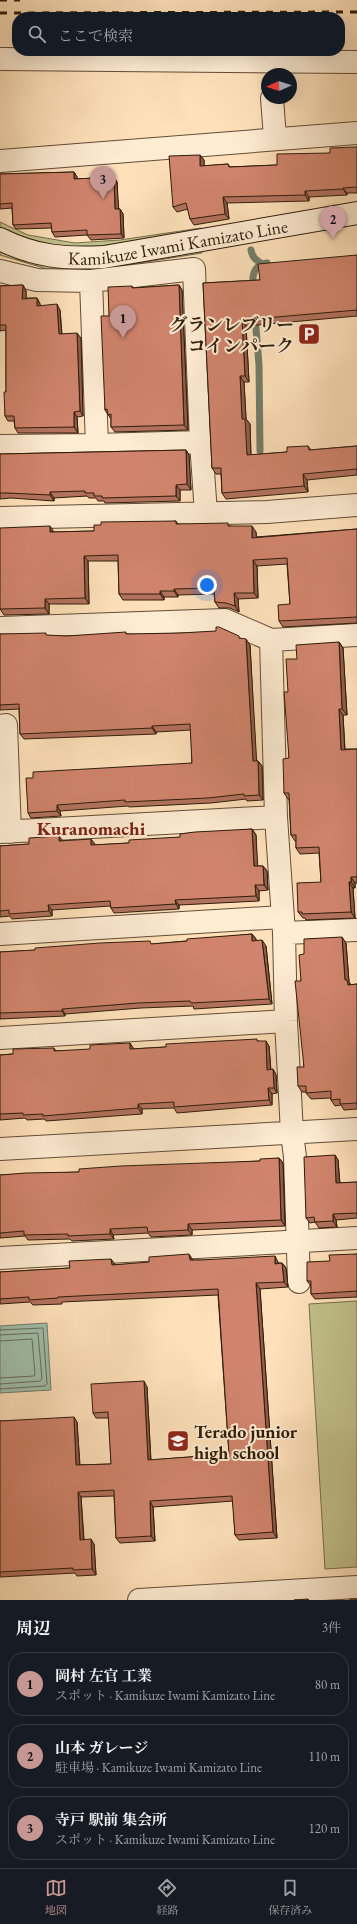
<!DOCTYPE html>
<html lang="ja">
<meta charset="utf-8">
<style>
:root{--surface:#171b24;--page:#242831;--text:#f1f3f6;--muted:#9ea1a6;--line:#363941;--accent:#c59692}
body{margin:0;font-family:"EB Garamond","Noto Serif JP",serif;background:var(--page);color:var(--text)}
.compass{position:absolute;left:261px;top:68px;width:36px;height:36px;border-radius:50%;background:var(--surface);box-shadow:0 4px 16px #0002;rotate:267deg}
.you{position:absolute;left:207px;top:585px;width:14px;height:14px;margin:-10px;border:3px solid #fff;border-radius:50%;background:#1a73e8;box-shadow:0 0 0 6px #1a73e833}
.badge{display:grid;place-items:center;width:26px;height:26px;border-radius:50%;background:var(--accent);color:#111;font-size:13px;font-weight:700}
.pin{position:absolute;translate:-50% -33px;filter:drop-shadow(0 1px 2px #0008)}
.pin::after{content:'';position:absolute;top:21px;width:14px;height:12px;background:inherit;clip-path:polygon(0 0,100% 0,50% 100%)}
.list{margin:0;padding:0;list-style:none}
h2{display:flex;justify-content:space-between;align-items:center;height:52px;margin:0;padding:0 16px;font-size:17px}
h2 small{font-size:13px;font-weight:400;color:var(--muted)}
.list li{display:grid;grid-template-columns:26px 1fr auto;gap:12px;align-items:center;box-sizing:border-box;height:64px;margin:0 8px 8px;padding:0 8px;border:1px solid var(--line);border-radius:16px}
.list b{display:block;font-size:15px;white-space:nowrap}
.list p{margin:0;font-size:13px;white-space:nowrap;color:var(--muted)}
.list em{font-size:13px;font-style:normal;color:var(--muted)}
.icon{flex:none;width:22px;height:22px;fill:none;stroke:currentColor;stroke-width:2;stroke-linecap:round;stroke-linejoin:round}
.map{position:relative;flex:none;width:357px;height:1600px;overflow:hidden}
.search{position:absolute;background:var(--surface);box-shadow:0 4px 16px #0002;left:12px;right:12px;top:12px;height:44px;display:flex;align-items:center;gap:10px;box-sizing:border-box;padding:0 14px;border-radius:16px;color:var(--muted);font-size:15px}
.sheet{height:268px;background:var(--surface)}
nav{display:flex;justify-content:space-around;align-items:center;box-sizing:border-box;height:56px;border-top:1px solid var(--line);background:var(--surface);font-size:11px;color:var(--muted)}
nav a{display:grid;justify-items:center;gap:2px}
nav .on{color:var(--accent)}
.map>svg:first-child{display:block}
</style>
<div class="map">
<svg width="357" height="1600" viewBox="0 0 357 1600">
<rect width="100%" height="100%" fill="#fee1bb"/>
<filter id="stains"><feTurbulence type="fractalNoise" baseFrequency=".005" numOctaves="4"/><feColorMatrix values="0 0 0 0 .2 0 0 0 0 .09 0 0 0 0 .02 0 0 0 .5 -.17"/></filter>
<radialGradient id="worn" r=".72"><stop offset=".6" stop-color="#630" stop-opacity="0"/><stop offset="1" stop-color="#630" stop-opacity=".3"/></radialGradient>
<path fill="#c2c28e" stroke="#786f4c" d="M0 222 28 235 75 243 120 240 201 228 202 253 102 269H47L0 255Z
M357 1301V1567L325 1569 309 1304Z"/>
<path fill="#a0beab" stroke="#737d6a" d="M47 1323 51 1390 0 1393V1326Z"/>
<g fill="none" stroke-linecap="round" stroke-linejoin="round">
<path stroke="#686d5a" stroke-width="1" d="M0 1330 43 1328 47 1384 45 1386 0 1389
M0 1335 38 1333 42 1379 40 1381 0 1384
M0 1341 32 1339 35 1374 34 1376 0 1378"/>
<path stroke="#737d6a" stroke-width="7" d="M251 250C252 257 256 261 263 264
M253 289C252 278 252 265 267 263
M255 316 259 365 260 451"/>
<g stroke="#634d36" stroke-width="24">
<path id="minor" d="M272 98 275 138
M0 161 357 133
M0 271 37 280 91 281 194 269 201 442 206 514
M91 281 97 445
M0 446 97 445 201 442
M0 518 267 512 357 505
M0 628 225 620 271 640 357 635
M271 640 276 817 284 933 286 1021 292 1133 295 1157 299 1282
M0 726 6 725 10 832
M0 832 276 817
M284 933 357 930
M0 934 282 917
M0 1038 286 1021
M0 1149 357 1129
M0 1258 357 1238
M139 1600 357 1587"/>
</g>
<g stroke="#634d36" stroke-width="24">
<path id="tertiary" d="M0 59 357 62"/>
</g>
<g stroke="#2f1c09" stroke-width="24">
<g id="secondary">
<path id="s1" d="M0 239C36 257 65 259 104 257L357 213"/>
</g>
</g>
<use href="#minor" stroke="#feecd3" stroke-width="22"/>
<use href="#tertiary" stroke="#feecd3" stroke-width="22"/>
<use href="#secondary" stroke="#feecd3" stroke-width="22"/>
<path stroke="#2f1c09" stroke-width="3" stroke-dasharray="7 7" stroke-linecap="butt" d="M0 0H20
M0 13 357 12"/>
</g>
<path fill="#b3725e" stroke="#2f1c09" d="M357 147V193H347V195L309 197V201L227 203 229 219 194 225 190 219 188 209 177 212 173 207 200 155 204 160V166L228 164 230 167 277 165Z
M74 172 77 177V179L114 177 117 182 118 209H120L123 214 124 238 91 240 87 235 55 237 52 232V228L16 229 13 225 12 208 0 209V174Z
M357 255V316L246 326 249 382H244L246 419 250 424 251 455 287 452 308 446 311 450 357 446V475L307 480 308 492 226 499 222 493 221 474H216L212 468 203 283 260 280Z
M23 285 26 291V298H37L40 304V306L60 310 62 334 81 338 83 416 77 417 78 433H18L15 428 14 421H8L5 416 6 392V330L0 331V286Z
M179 285 182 290 188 430 115 432 111 427V419L105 410 109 316 132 286 133 288Z
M186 450 189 455 191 490H180V501L105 503 104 501H98L96 498H89L87 496 54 498V501L11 498 0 499V454Z
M176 521 178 524 230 526 256 532V537L357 529V623L283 627 279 621 290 604 287 564 257 566 258 598 238 599 239 612 230 608H219L215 602 214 594 178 595V597H164V600H123L119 594 118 561H88L89 604H49V614L4 615 0 609 53 532 94 531Z
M0 634 67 636 128 634 240 638 250 645 256 761H258L262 766 263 800 247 801 246 799 211 803 129 807 128 806 60 811 61 816 31 818 28 813 192 763 191 730 156 732V734L24 739 20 734 19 709 0 710Z
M339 642 343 648 347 715H343L345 749H357V883H355V888H353L355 918 306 920 305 918H303L298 912 321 882 319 853 300 854 296 848V841H295L291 835 289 799H288L284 793 289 758 288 692 297 659Z
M252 829 256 835 257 866H263L267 871 268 890 259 891V901L179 905V909L114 913 111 908 110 906 52 910V916L12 919 10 916 0 917V846L29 844 63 841 95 844V845L129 843Z
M252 934 256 939V941L266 946 272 1004 194 1009 193 1006 141 1008 65 1014V1016L0 1019V952L153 944 187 941Z
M346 943 349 982 351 985 357 984V1109L344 1110 341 1105 335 1106 331 1100V1098L311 1099 306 1093V1092H302L298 1086 304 1067 301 981 304 954Z
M259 1041 269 1046 271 1070 273 1069 276 1075 277 1093 272 1094V1105L177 1113 174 1108 142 1109V1114L46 1121 45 1119 27 1120 25 1118 0 1120V1055L13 1054 54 1048 56 1051 134 1049Z
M335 1155 338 1160 340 1183 357 1182V1218L336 1220 337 1227 319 1228 315 1222 310 1223 306 1218Z
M279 1158 283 1163 285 1226 192 1230V1235L151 1237 148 1233 113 1235 114 1239 72 1241 70 1239 28 1240 25 1236 0 1238V1175L79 1172 260 1161Z
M357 1254V1297L315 1299 311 1294V1286L307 1281 330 1261Z
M193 1260 278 1262V1263H282L286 1268 288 1287 260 1289 277 1538 239 1540 235 1535 233 1501 153 1507 155 1541 120 1543 116 1538 114 1496 81 1497 84 1539 94 1544 96 1575 77 1576 75 1573 0 1577V1421L77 1422 80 1465 111 1464 109 1418H96L93 1413 147 1387 151 1460 229 1454 218 1295 62 1302V1304L33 1305 30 1302 0 1304V1272L70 1268 115 1264V1265Z"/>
<path fill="#925c4c" stroke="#2f1c09" d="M200 155 204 160V171L200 166Z
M74 172 77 177V184L74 179Z
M114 177 117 182 119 214 115 209Z
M343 188 347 193V195L343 189Z
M305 191 309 197V201L305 195Z
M223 197 227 203 229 219 225 214Z
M120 209 123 214 124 238 121 234Z
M23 285 26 291V304L22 299Z
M179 285 182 290 188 430 184 425Z
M37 298 40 304 41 311 37 306Z
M57 304 60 310 62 339 59 334Z
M242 320 246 326 249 382 245 376Z
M77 333 81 338 83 416 80 411Z
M240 376 244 382 246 419 250 424 251 461 247 455 242 419Z
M74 412 77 417 78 433 74 427Z
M186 450 189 455 191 490 187 484Z
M303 474 307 480 308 492 304 486Z
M176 485 180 490V501L176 496Z
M50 492 54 498V501L50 495Z
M50 526 54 532H50Z
M252 526 256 532 257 544 252 538Z
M84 556 88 561 89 604 85 598Z
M253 560 257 566 258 598 254 593Z
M174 589 178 595V597L174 591Z
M160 591 164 597V600L160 594Z
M234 593 238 599 239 612 235 606Z
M45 599 49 604V614L45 608Z
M246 639 250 645 257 767 253 761Z
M339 642 343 648 347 715 342 709Z
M339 709 343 715 345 755 341 750Z
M152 726 156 732V734L152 728Z
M258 761 262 766 263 800 259 795Z
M57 805 60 811 61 816 57 811Z
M252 829 256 835 258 871 254 866Z
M59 836 63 841H59Z
M91 839 95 844V851L91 845Z
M263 866 267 871 268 890 264 885Z
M351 877 355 883V888L351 882Z
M349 882 353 888 355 918 351 912Z
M255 885 259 891V901L256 896Z
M175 900 179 905V909L176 904Z
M48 905 52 910V916L49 911Z
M252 934 256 939V946L252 941Z
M342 937 346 943 349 982 351 985H348L345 980Z
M262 940 266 946 272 1004 269 999Z
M62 1009 65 1014V1016L62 1011Z
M266 1041 269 1046 271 1075 267 1070Z
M130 1043 134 1049V1054L130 1049Z
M273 1069 276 1075 277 1093 274 1088Z
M268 1088 272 1094V1105L269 1100Z
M138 1104 142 1109V1114L138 1108Z
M335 1155 338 1160 340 1189 336 1183Z
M279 1158 283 1163 285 1226 281 1220Z
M333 1214 336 1220 337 1227 333 1221Z
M188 1224 192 1230V1235L188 1230Z
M110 1229 113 1235 114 1239 110 1234Z
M189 1254 193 1260H190Z
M275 1256 278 1262 279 1269 275 1264Z
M111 1259 115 1264V1270L112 1265Z
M282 1263 286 1268 288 1287 284 1282Z
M256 1283 260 1289 277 1538 273 1532Z
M144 1381 147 1387 151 1465 148 1460Z
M74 1417 77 1422 80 1471 76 1465Z
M78 1492 81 1497 84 1545 80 1540Z
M150 1501 153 1507 155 1541 151 1536Z
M91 1539 94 1544 96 1575 92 1569Z"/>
<path fill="#d0846d" stroke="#2f1c09" d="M357 147V187L343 188V189L305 191V195L223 197 225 214 190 219 186 203 173 207 169 156 200 155V166L228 164 229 167 277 165V154L330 153V148Z
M74 172V179L114 177 115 209H120L121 234 87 235V230L52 232 51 223 13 225 12 203 0 204V174Z
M357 255V310L242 320 245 376H240L242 419H245L247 455 287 452V447L308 446 309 450 357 446V469L303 474 304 486 222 493 221 468H212L203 283 260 280 258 264Z
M23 285 22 299 37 298V306L57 304 59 334 77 333 80 411 74 412V427L15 428 14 416H5L4 392H6V325H0V286Z
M179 285 184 425 111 427V414L108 415 107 409 105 410 101 316H109L108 287 132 286V288Z
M186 450 187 484 176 485V496L102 498V496H94V493H85V491L50 492V495L7 493H0V454Z
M176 521V524L228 523V526H252V538L357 529V617L279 621 278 605 290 604 287 558 253 560 254 593H234L235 606 226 603 215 602 214 588 174 589V591H160V594H119L118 555 84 556 85 598 45 599V608L0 609V528L50 526V532L94 531V525H101V522Z
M216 627H219L239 636V638L246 639 253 761H258L259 795 244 796V794L208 798 125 802V800L57 805V811L28 813 26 778H33V772L192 763 190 724 152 726V728L20 734 19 704 0 705V634L46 633V635L67 636 126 632V634L180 633 216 631Z
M339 642 342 709H339L341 750 357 749V877H351V882H349L351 912 302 914V912H298L297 883 321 882 319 847 296 848V835H291L289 793H284L283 759 289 758 284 692H288L286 659H297L296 645Z
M252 829 254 866H263L264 885H255L256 896 175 900 176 904 111 908 110 901 48 905 49 911 9 914V910L0 911V846L29 844V838L59 836V841L91 839V845L129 843V840L180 837V834L195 832Z
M252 934V941L262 940 269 999 191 1003 190 1001 138 1003 62 1009V1011L0 1013V952L35 950V948L100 943 150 941 151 944 187 941V939Z
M342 937 345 980H347L348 985 357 984V1103L340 1104V1099L331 1100V1091L306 1093V1086H298L297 1067H304L295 981H301L299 955 304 954V939Z
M257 1039V1041H266L267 1070 273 1069 274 1088H268L269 1100 174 1107V1102L138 1104V1108L43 1116V1114L23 1115V1113L0 1114V1055L13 1054V1049L54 1048V1051L90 1049V1045L130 1043V1049L166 1047V1044Z
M335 1155 336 1183 357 1182V1213L333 1214V1221L315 1222 314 1217 306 1218 304 1157Z
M279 1158 281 1220 188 1224V1230L148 1232 147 1227 110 1229V1234L68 1236V1234L24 1235V1231L0 1233V1175L26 1173 79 1172V1169L121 1166 260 1161V1159Z
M189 1254 190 1260H200L275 1256V1264L282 1263 284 1282 256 1283 273 1532 235 1535 232 1496 150 1501 151 1536 116 1538 114 1490 78 1492 80 1540 91 1539 92 1569 73 1570V1568L0 1572V1421L74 1417 76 1465 111 1464 108 1412 93 1413 91 1384 144 1381 148 1460 229 1454 218 1289 58 1297V1298L29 1300V1297L0 1299V1272L70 1268 69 1261 111 1259 112 1265 149 1262V1257Z
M357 1254V1291L311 1294V1281H307V1262L330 1261 329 1255Z
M308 1599 309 1600H294Z
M350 1599H357V1600H350Z"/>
<defs>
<g id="parking-square" transform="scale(1.15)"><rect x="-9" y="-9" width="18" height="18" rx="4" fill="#8f2418" stroke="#feecd3"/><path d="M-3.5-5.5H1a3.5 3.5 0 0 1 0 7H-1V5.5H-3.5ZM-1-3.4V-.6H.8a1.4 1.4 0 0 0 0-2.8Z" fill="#fff"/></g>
<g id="school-square" transform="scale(1.15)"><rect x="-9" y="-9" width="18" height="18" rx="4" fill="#8f2418" stroke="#feecd3"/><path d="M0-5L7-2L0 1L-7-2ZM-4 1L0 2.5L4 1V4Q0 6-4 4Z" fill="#fff"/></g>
</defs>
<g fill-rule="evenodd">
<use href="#parking-square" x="309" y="334"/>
<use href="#school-square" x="178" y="1441"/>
</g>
<g text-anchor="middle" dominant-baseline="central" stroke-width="4" stroke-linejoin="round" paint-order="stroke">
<g font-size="18" fill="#2f1c09" stroke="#feecd3">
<text stroke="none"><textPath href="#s1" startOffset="182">Kamikuze Iwami Kamizato Line</textPath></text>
</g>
<g font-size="18" font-weight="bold" fill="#2f1c09" stroke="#feecd3" text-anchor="end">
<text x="294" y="324">グランレブリー<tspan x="294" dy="21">コインパーク</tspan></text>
<text x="194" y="1431" text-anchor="start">Terado junior<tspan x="194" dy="21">high school</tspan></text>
</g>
<g font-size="19" font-weight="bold" fill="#7a1f14" stroke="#feecd3">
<text x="91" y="828">Kuranomachi</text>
</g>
</g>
<rect width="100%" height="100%" filter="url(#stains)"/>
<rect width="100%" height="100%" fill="url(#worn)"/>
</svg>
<svg class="compass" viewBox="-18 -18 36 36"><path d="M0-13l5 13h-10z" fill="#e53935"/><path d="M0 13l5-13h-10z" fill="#9ea1a6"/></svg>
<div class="you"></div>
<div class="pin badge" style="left:123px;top:338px">1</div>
<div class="pin badge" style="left:333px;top:239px">2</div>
<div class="pin badge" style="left:103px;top:199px">3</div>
<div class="search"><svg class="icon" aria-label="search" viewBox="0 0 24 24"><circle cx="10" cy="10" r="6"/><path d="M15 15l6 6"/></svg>ここで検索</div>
</div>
<section class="sheet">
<h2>周辺<small>3件</small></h2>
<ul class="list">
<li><span class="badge">1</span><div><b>岡村 左官 工業</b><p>スポット · Kamikuze Iwami Kamizato Line</p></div><em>80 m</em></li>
<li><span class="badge">2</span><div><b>山本 ガレージ</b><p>駐車場 · Kamikuze Iwami Kamizato Line</p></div><em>110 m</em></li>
<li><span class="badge">3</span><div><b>寺戸 駅前 集会所</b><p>スポット · Kamikuze Iwami Kamizato Line</p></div><em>120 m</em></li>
</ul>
</section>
<nav>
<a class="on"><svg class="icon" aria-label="map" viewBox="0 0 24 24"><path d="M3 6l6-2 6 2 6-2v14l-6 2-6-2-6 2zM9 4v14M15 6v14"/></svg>地図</a>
<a><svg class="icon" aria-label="directions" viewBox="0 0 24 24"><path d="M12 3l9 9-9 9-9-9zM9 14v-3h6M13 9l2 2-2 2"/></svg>経路</a>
<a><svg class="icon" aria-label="saved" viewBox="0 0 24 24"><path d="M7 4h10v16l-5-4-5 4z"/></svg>保存済み</a>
</nav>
